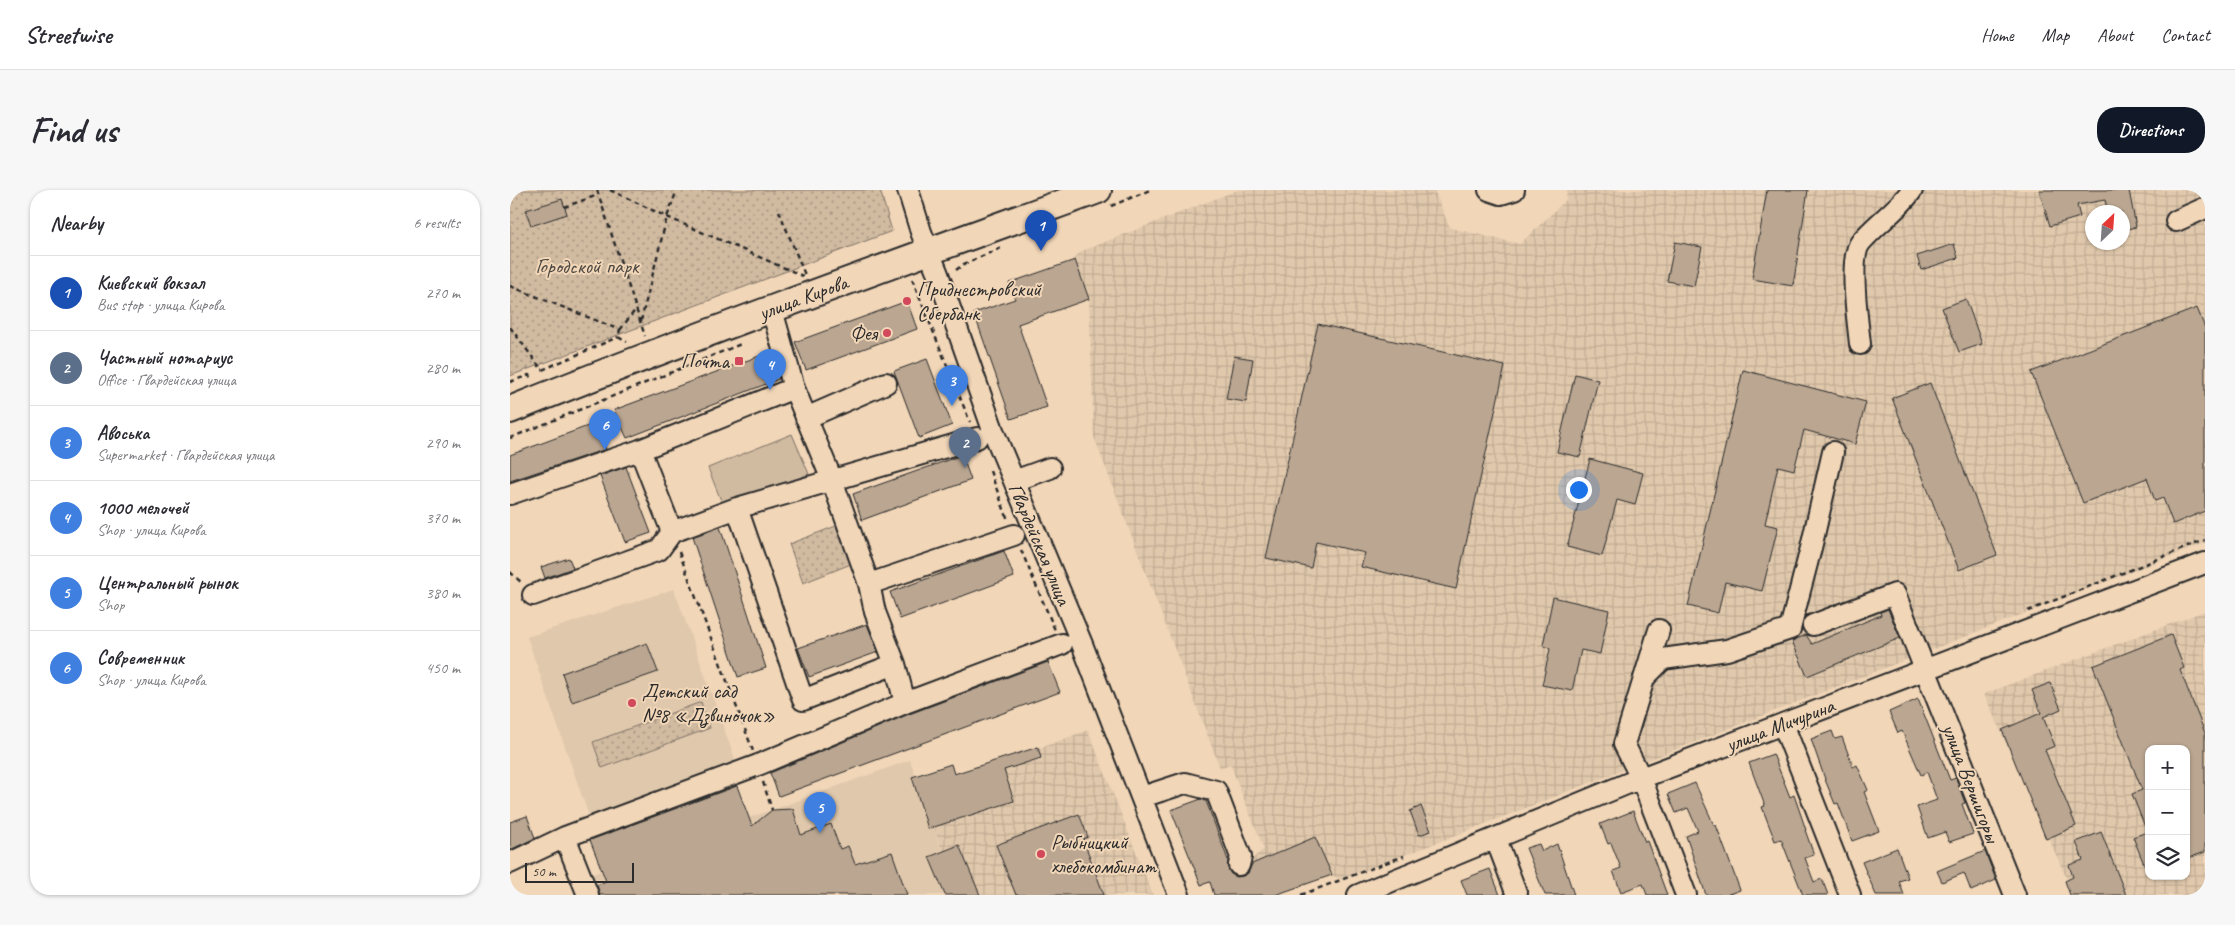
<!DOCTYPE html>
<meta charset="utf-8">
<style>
:root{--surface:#fff;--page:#f7f7f7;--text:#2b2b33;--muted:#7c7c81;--line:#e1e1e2;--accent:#111827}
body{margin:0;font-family:Caveat,sans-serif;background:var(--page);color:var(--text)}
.controls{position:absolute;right:15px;bottom:15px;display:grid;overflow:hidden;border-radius:10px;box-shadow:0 1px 4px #0004}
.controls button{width:45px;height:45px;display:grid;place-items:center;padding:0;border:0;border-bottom:1px solid var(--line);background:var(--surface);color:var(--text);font:25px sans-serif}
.compass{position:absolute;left:1575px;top:15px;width:45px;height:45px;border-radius:50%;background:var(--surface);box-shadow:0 1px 4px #0004;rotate:25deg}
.scale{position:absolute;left:15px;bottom:12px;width:109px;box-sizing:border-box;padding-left:5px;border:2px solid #2b2b2b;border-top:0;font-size:14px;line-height:18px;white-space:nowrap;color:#2b2b2b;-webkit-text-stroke:4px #f1d6b8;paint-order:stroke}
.you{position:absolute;left:1068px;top:299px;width:18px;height:18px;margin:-12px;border:4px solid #fff;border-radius:50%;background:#1a73e8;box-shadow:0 0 0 8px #1a73e833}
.badge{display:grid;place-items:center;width:32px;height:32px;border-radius:50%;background:var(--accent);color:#fff;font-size:16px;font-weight:700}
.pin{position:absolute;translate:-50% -41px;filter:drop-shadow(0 1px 2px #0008)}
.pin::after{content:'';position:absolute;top:26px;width:18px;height:15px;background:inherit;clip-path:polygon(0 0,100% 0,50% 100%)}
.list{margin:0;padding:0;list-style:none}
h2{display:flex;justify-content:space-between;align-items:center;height:65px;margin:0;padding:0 20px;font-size:21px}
h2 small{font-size:16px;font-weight:400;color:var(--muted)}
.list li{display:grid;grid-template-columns:32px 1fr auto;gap:15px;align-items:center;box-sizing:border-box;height:75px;padding:0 20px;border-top:1px solid var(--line)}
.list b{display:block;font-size:19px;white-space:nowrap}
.list p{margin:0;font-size:16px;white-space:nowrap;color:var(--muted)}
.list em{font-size:16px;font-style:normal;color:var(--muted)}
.icon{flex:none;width:28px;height:28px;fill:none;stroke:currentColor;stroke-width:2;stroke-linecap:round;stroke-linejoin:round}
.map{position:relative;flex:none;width:1695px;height:705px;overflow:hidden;border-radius:20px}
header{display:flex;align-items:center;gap:30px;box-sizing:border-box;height:70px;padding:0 25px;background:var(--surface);border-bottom:1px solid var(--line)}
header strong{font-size:24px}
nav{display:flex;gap:28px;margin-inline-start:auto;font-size:18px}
.intro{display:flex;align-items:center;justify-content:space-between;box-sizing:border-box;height:120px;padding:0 30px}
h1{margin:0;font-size:35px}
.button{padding:12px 22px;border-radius:20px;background:var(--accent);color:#fff;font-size:18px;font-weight:700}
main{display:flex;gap:30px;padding:0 30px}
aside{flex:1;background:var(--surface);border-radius:20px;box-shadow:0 1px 4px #0004}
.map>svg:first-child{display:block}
</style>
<header>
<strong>Streetwise</strong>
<nav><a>Home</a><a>Map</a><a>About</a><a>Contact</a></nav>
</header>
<div class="intro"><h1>Find us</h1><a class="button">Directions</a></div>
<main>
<aside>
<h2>Nearby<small>6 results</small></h2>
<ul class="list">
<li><span class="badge" style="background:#1a4fb4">1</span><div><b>Киевский вокзал</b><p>Bus stop · улица Кирова</p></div><em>270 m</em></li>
<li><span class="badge" style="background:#5c6f8a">2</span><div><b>Частный нотариус</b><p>Office · Гвардейская улица</p></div><em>280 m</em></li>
<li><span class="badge" style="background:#3f7fe0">3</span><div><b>Авоська</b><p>Supermarket · Гвардейская улица</p></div><em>290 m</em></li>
<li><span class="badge" style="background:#3f7fe0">4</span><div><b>1000 мелочей</b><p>Shop · улица Кирова</p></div><em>370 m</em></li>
<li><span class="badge" style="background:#3f7fe0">5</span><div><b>Центральный рынок</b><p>Shop</p></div><em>380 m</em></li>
<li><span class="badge" style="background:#3f7fe0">6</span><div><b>Современник</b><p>Shop · улица Кирова</p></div><em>450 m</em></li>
</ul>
</aside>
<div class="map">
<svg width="1695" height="705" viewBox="0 0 1695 705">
<defs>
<pattern id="industrial-grid" width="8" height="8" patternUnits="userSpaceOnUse" patternTransform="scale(1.25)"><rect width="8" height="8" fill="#e0c8ac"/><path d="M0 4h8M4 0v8" fill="none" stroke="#c0ac94"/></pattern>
<pattern id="park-dots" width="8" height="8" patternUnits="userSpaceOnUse" patternTransform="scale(1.25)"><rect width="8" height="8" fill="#d0baa0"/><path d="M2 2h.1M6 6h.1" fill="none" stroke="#a99783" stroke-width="1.8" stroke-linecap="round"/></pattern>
</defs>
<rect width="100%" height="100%" fill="#f1d6b8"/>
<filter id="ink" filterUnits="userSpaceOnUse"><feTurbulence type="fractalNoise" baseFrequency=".02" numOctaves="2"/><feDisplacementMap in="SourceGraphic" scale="10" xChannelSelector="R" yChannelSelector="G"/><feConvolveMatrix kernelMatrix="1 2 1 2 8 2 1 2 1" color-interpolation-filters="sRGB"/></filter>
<g filter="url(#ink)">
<path fill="#e0c8ac" d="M164 399 228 578 80 629 17 447Z
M400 570 447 705H84L78 686 162 653 262 620Z"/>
<path fill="url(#industrial-grid)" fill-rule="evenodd" d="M728 0H924L940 38 1010 54 1056 10 1057 0H1695V353L831 690 822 685 805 648 731 678 754 659 720 574 710 578 584 247 579 109 565 70 561 71 572 61ZM1582 22H1612V52H1582Z
M1695 421V705H1564L1474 504ZM1639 559H1676V686H1639Z
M578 540 643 705H447L412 602Z"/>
<path fill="url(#park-dots)" stroke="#7e7266" d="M0 0H370L382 41 0 186Z
M326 336 341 374 293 393 279 354Z
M191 512 200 538 92 578 83 552Z"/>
<path fill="#d0baa0" stroke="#7e7266" d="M282 244 299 284 214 318 198 278Z"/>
<path fill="#baa691" stroke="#2b2b2b" d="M1257 0H1298L1283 96 1242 89Z
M1529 0H1619L1626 37 1612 40V22H1598L1595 10 1567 15 1570 27 1540 36Z
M52 9 57 24 21 36 16 20Z
M1165 52 1192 57 1184 96 1157 91Z
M1444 54 1448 68 1411 80 1407 66Z
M565 70 579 109 508 134 537 217 501 229 464 123 505 109 499 93Z
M1456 109 1472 154 1449 162 1432 118Z
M397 111 407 139 296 180 285 152Z
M1687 118 1695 138V321L1663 334 1653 308 1645 311 1637 288 1573 313 1521 182Z
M808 134 995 176 946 399 851 377 855 363 806 352 801 378 756 368Z
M260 162 269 189 117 248 104 220Z
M724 166 743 169 736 212 716 209Z
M417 169 442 235 409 248 384 181Z
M1233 180 1356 212 1345 254 1294 240 1284 280 1268 276 1255 334 1268 337 1252 401 1215 392 1208 423 1178 416Z
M1065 184 1088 190 1070 267 1047 262Z
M1420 193 1487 365 1449 380 1382 208Z
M86 233 96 259 0 291V265Z
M452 265 461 290 352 330 343 304Z
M1080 269 1133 283 1125 315 1107 310 1092 366 1057 357Z
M116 277 141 343 115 352 90 286Z
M210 337 256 478 228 487 182 347Z
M494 361 504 387 390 429 380 402Z
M59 368 63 378 35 388 31 377Z
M1043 407 1099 420 1090 464 1071 460 1062 501 1032 495 1040 459 1033 455Z
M1378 419 1390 448 1297 486 1282 451 1296 445 1302 454 1371 425 1370 422Z
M357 434 368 462 299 487 288 458Z
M1661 445 1674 478 1670 480 1695 543V662L1676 669V559H1639L1638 684 1623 647 1637 642 1622 604 1632 600 1583 476Z
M137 453 148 482 62 512 52 483Z
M538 472 550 502 269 606 260 583 399 524Z
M1540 493 1551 519 1533 527 1545 556 1535 560 1566 636 1536 649 1492 540 1531 523 1522 500Z
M1408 509 1440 590 1446 588 1455 613 1452 614 1463 644 1439 652 1435 642 1418 648 1407 617 1427 610 1417 582 1411 585 1392 541 1388 543 1379 522Z
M1322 541 1325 549 1332 547 1343 577 1347 575 1358 600 1354 602 1369 641 1342 651 1328 613 1325 614 1316 592 1301 549Z
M528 557 531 568 494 580 504 611 418 639 402 587 441 574 444 584Z
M1263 564 1280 607 1284 605 1296 640H1295L1304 665 1295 668 1304 692 1312 689 1318 705H1293L1271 649 1265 651 1252 617 1255 616 1239 573Z
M1185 593 1204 635H1206L1230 700 1216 705H1196L1176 646 1188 641 1178 618 1166 623 1158 604Z
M227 596 242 636 262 620 283 619 291 645 321 634 330 659 338 656 345 674 382 662 397 705H90L87 695 96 691 80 650Z
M691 609 696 611 718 670V678L721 684 727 687 733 686 738 683 742 674 805 647 822 685 765 705H704L700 692 691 695 661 620Z
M911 616 921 641 909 645 900 621Z
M1123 621 1135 652 1137 651 1157 705H1137L1133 694 1111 702 1103 681 1111 678 1101 653 1098 654 1090 634Z
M569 624 578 647 573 649 594 705H506L486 655Z
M17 626 25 648 0 660V632Z
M1591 642 1616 705H1560L1555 691 1563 687 1559 675 1573 670 1566 652Z
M1029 654 1032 661 1047 654 1064 705H1035L1016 658Z
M449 655 470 705H435L419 667Z
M1387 658 1398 688 1389 691 1394 705H1366L1352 672Z
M1475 661 1486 690 1461 701 1454 683 1432 692 1427 681Z
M980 679 990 705H957L951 690Z"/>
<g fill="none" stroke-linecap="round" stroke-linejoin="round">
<g stroke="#2b2b2b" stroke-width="24">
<path id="minor" d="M398 0 411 42 428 84 484 243 572 454 669 705
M979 0 991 4 1004 0
M1666 31 1695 18
M262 120 284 198 322 290 359 394 365 422 385 474 395 513
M1350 154C1348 133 1338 67 1351 52 1367 33 1388 20 1402 0
M296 228 376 193
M504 291 540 278
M0 304 130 260 284 198
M227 318 293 510 385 474
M162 342 227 318 467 248
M359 394 504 345
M23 405 149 360 162 342 130 260
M1303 435 1385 404 1505 705
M1149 440 1114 554 1131 588 1176 705
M1134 488 1153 469 1217 460 1280 439 1301 358 1323 262
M1273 534 1340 705
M632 607 675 593 706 601 731 667 729 675
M55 647 248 575 395 513 552 454
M986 649 1007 705
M0 673 55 647 78 705
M848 705 1131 588 1695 373"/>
</g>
<g stroke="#2b2b2b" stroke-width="30">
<g id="major">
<path id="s1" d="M0 220C194 142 392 71 588 0"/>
</g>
</g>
<path stroke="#2b2b2b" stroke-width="2.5" stroke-dasharray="5 4" stroke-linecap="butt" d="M87 0 135 146
M100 0 157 27 293 86
M601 16 640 0
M54 17 88 5
M269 21 295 85
M446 80 454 74 491 58
M402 89 460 232
M0 96 110 140 108 147 117 152
M131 131 157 27 167 0
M0 137 32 180 108 147
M110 140 126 119
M0 192 19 185 21 190
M0 248 231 154
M480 281 498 330
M511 360 545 440
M169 362 243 561
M0 382 12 393
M1518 421 1695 350
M253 592 262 620
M791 705 894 666"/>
<use href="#minor" stroke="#f1d6b8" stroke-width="20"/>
<use href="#major" stroke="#f1d6b8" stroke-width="26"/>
</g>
</g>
<g fill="#d1495b" stroke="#f1d6b8" stroke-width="2">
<circle cx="397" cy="111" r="5"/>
<circle cx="377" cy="143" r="5"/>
<rect x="224" y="166" width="10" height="10" rx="2.5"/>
<circle cx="122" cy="513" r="5"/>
<circle cx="531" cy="664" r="5"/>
</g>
<g text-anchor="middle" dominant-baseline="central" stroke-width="4" stroke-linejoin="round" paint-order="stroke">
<g font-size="21" fill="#4c4842" stroke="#f1d6b8">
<text x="77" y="76">Городской парк</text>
</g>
<g font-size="21" fill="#2b2b2b" stroke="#f1d6b8" text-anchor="start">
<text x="407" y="99">Приднестровский<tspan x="407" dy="24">Сбербанк</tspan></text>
<text x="367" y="143" text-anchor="end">Фея</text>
<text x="219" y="171" text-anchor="end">Почта</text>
<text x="132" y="501">Детский сад<tspan x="132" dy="24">№8 «Дзвиночок»</tspan></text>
<text x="541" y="652">Рыбницкий<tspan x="541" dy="24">хлебокомбинат</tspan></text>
</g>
<g font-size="21" fill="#2b2b2b" stroke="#f1d6b8">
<text stroke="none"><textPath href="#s1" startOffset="314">улица Кирова</textPath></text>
<text transform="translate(530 354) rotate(67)">Гвардейская улица</text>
<text transform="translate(1270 535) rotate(-21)">улица Мичурина</text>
<text transform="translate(1461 593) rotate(69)">улица Вершигоры</text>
</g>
</g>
</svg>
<div class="controls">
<button>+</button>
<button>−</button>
<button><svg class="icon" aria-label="layers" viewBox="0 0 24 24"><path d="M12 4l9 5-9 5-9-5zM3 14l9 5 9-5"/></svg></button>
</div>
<svg class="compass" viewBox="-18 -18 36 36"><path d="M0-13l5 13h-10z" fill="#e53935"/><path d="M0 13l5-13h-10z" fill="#7c7c81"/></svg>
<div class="scale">50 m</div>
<div class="you"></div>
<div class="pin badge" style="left:531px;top:61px;background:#1a4fb4">1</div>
<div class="pin badge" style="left:455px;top:278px;background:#5c6f8a">2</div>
<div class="pin badge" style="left:442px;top:216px;background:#3f7fe0">3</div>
<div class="pin badge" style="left:260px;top:200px;background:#3f7fe0">4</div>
<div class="pin badge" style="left:310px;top:643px;background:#3f7fe0">5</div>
<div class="pin badge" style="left:95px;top:260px;background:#3f7fe0">6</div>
</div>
</main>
